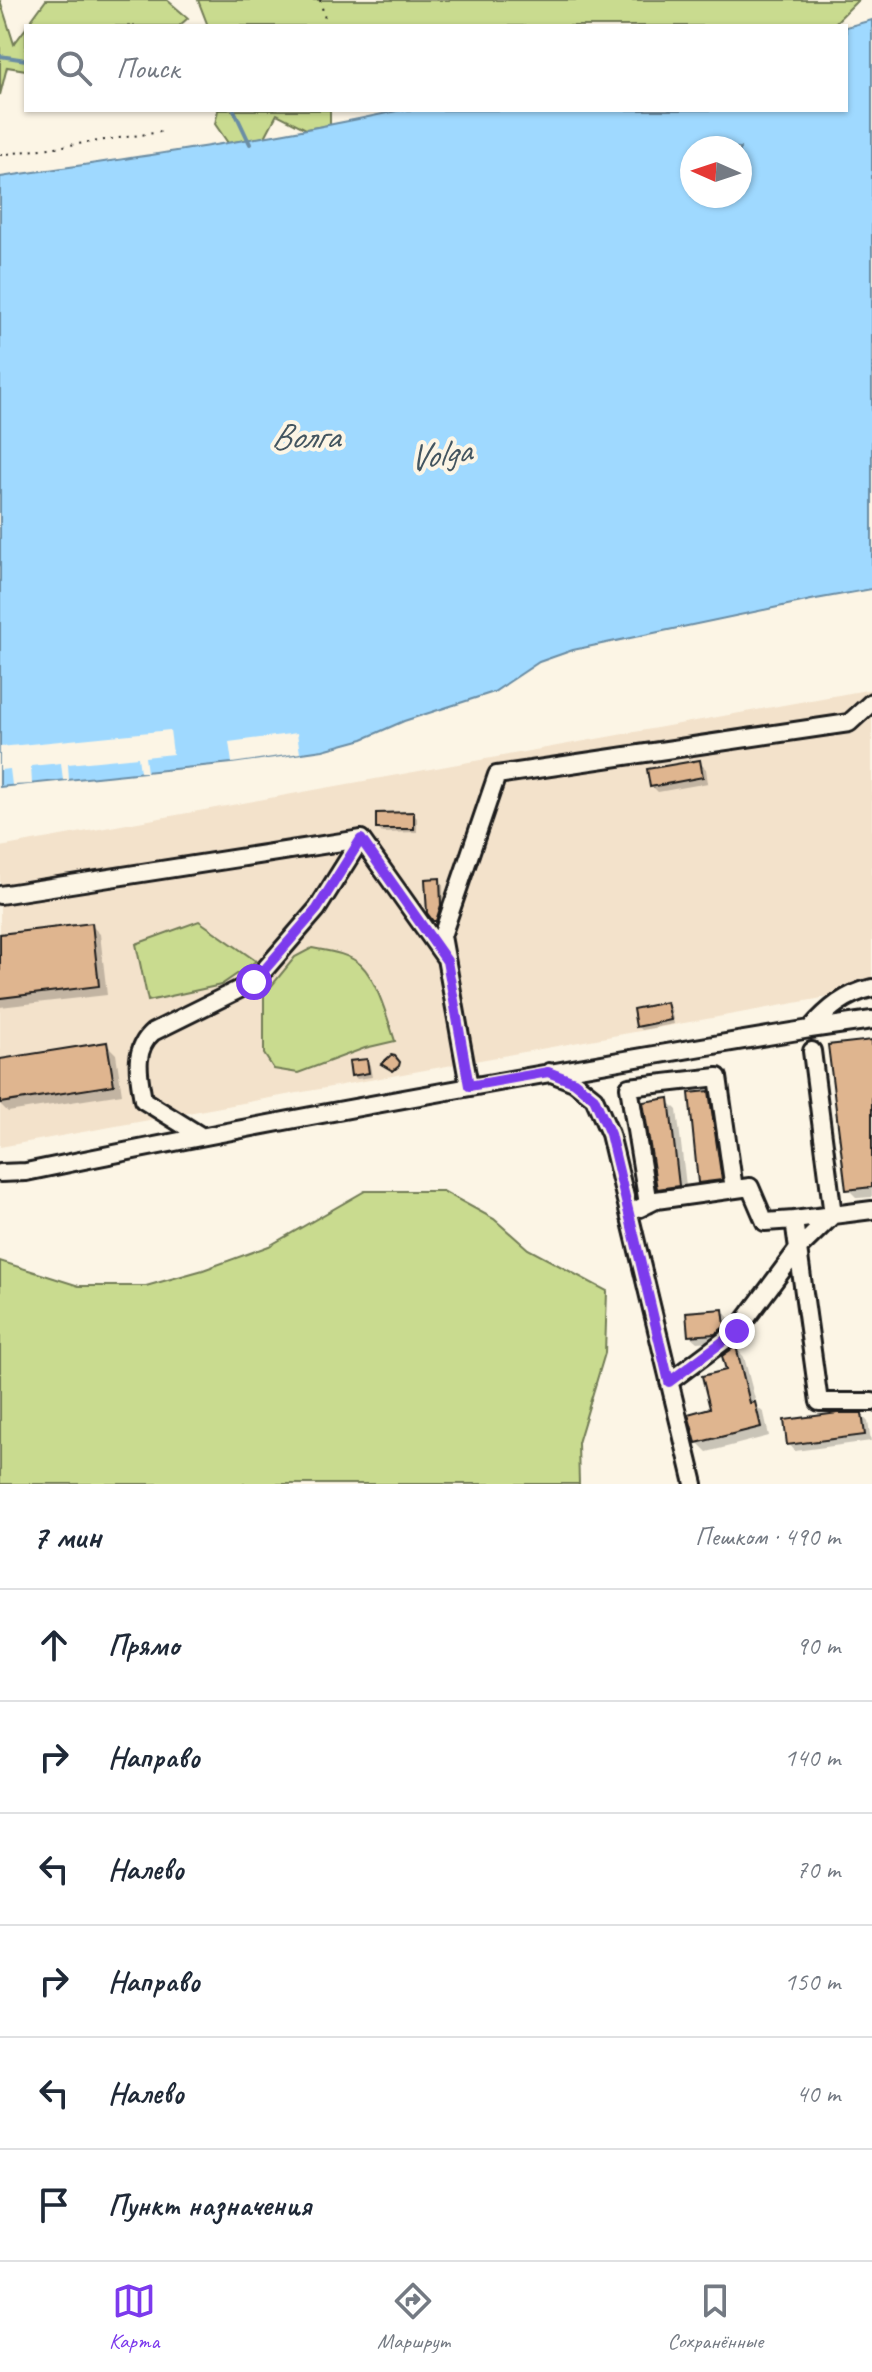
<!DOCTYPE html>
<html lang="ru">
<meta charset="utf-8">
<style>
:root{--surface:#fff;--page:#f2f2f3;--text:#1f2937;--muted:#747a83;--line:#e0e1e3;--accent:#7c3aed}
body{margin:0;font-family:Caveat,sans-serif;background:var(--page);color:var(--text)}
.compass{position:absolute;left:680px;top:136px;width:72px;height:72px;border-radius:50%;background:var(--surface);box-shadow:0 2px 6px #0004;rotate:273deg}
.stop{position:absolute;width:24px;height:24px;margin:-18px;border:6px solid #7c3aed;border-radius:50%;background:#fff}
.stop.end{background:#7c3aed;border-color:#fff;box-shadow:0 2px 8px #0008}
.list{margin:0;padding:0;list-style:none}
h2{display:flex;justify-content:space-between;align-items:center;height:104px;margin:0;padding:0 32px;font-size:34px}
h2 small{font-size:26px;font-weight:400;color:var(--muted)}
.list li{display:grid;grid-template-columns:52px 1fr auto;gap:24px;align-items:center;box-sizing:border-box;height:112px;padding:0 32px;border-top:2px solid var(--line)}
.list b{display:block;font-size:30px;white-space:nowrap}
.list em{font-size:26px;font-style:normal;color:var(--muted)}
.icon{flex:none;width:44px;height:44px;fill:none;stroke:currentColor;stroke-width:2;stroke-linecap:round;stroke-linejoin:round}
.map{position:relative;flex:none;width:872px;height:1484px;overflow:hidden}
.search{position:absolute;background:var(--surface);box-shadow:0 2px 6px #0004;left:24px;right:24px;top:24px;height:88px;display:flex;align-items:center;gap:20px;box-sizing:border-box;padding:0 28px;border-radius:0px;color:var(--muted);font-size:30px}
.sheet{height:776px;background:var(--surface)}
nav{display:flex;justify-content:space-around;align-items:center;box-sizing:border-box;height:112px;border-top:2px solid var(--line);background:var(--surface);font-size:22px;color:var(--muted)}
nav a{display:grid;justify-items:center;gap:4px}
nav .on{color:var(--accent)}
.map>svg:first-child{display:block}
</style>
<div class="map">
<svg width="872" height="1484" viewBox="0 0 872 1484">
<rect width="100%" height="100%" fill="#fcf5e5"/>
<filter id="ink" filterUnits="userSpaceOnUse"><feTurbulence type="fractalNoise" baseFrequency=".0125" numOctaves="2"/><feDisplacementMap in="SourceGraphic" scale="16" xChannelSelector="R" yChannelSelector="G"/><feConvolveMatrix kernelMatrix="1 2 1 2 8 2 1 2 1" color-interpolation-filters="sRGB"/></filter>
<g filter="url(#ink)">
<path fill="#f3e2cb" d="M872 689V989L0 1147V847Z"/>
<path fill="#c9db8f" stroke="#727c56" stroke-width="2" d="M0 0 14 44 26 28V70L7 67 0 95Z
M46 0H167L188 18 179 26H27Z
M198 0H858L832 26H208Z
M218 110H330V125L306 129 277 114 265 137 228 143 215 124Z
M199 921 256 961 221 985 148 1001 136 944Z
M312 948C328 951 348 953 361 965 377 980 388 1020 395 1041L365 1048 298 1073 274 1069 264 1054V995L295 957Z
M365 1191H443L494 1219 528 1249 607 1291 605 1353 578 1443 579 1484H0V1261L79 1286H146L203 1270 269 1246Z"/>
<path fill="#9fd9ff" stroke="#6b8da4" stroke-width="2" fill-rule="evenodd" d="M872 20V589L816 599 573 650 539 662 494 692 404 721 363 739 323 750 232 763 0 787V177C134 158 269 139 401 110H846V27ZM692 148H740V196H692Z"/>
<path fill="#fcf5e5" d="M170 730 173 754 145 757 147 772H140L138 757 68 764 69 780H63L61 763 31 766 32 784 12 785 10 769 0 770V747Z
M297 733 300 753 232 763 229 742Z"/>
<path fill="#0003" d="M699 762 706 769 708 783 658 792 652 786Z
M413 814 417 818V832L382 833 378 829Z
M439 880 443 885 444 910 439 924 434 920Z
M91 925 100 934 107 995 0 1007V936Z
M667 1004 671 1009 674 1024 642 1030 638 1026Z
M872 1042V1197L857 1198 848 1189Z
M107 1045 116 1054 122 1094 8 1112 0 1104V1062Z
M366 1061 370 1065 372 1077 357 1079 353 1075Z
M708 1093 717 1103 730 1188 709 1191 700 1182Z
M668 1101 677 1110 687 1194 668 1197 659 1188Z
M723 1311 729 1318 731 1333 722 1340 697 1342 690 1336Z
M736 1348 744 1357 757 1407 764 1413 769 1436 707 1452 697 1442 728 1372Z
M862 1415 868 1422 871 1441 795 1451 789 1444Z"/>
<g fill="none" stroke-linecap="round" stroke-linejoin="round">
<path stroke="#6b8da4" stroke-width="4" d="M0 56 26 60
M234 110 250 144"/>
</g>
<path fill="#dfb58f" stroke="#1c1c1c" stroke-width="2" d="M700 760 703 777 650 787 647 769Z
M414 812V829H376V813Z
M440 878 441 905 436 921H433L427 913 425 879Z
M92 923 99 986 0 998V934Z
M667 1002 671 1020 636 1027 633 1009Z
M872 1040V1187L846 1190 828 1045Z
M107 1042 114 1085 0 1103V1059Z
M391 1055 395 1056 400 1062 399 1066 393 1071 381 1064Z
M367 1059 369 1073 351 1076 349 1061Z
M709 1091 722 1180 698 1183 689 1093Z
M669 1098 679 1186 657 1189 643 1102Z
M723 1309 725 1326 715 1334 688 1336 686 1312Z
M736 1346 750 1403 755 1402 761 1427 696 1443 688 1414 710 1408 702 1376 726 1370 722 1356Z
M838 1413H862L865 1435 787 1445 784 1420Z"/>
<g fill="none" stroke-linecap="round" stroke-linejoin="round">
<g stroke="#1c1c1c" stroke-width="22">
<path id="minor" d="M0 895 361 839 444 956
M810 1029 872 1020
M549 1072 574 1082 594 1098 610 1134 694 1484
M469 1086 442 936 497 775 849 723 872 702
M201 1136 143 1100C139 1076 132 1050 153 1032L254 982 317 909 361 839
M0 1173 26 1172C286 1118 548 1072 810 1029 828 1009 845 994 872 988
M648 1204 629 1087 718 1077 734 1189
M640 1208 656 1200 750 1187 765 1222 794 1220
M872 1210 794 1220 819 1402H872
M669 1382 737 1331 798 1249 833 1215 812 1051"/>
</g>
<path stroke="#1c1c1c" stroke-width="2" stroke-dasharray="2 6" stroke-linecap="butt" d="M320 0 327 26
M0 155 161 132"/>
<use href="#minor" stroke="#fcf5e5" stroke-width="16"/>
</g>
</g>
<g fill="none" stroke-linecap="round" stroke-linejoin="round" filter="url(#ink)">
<path stroke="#7c3aed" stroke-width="10" d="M254 982 317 909 361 839 447 961 469 1086 548 1072 574 1082 594 1098 610 1134 669 1382 737 1331"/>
</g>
<g text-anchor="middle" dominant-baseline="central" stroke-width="8" stroke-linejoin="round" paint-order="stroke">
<g font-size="36" font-style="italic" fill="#435560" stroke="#fcf5e5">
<text x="305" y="436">Волга</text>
<text transform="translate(439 454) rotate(-9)">Volga</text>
</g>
</g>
</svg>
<svg class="compass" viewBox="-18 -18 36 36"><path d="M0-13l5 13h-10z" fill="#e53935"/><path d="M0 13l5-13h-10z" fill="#747a83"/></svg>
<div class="stop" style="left:254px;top:982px"></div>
<div class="stop end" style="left:737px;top:1331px"></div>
<div class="search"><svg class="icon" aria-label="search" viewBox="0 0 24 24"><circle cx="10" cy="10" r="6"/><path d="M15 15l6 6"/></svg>Поиск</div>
</div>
<section class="sheet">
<h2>7 мин<small>Пешком · 490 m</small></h2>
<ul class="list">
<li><svg class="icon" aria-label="ahead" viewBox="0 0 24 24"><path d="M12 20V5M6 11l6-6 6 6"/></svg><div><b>Прямо</b></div><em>90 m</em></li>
<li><svg class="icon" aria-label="right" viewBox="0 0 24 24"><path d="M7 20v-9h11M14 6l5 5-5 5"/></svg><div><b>Направо</b></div><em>140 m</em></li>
<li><svg class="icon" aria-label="left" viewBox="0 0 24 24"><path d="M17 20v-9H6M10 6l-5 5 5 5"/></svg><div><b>Налево</b></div><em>70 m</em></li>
<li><svg class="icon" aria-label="right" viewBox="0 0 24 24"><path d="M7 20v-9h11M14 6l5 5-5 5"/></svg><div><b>Направо</b></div><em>150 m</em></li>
<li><svg class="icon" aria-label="left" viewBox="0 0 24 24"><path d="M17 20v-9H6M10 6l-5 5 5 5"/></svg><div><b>Налево</b></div><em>40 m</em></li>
<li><svg class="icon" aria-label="arrive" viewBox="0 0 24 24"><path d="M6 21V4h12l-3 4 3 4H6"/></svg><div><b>Пункт назначения</b></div></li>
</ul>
</section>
<nav>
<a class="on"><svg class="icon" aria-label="map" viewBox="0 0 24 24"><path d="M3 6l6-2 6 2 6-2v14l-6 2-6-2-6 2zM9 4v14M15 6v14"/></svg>Карта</a>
<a><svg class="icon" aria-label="directions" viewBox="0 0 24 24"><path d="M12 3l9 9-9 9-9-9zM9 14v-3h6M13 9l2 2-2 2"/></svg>Маршрут</a>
<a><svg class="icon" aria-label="saved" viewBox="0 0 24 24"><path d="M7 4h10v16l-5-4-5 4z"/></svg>Сохранённые</a>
</nav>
